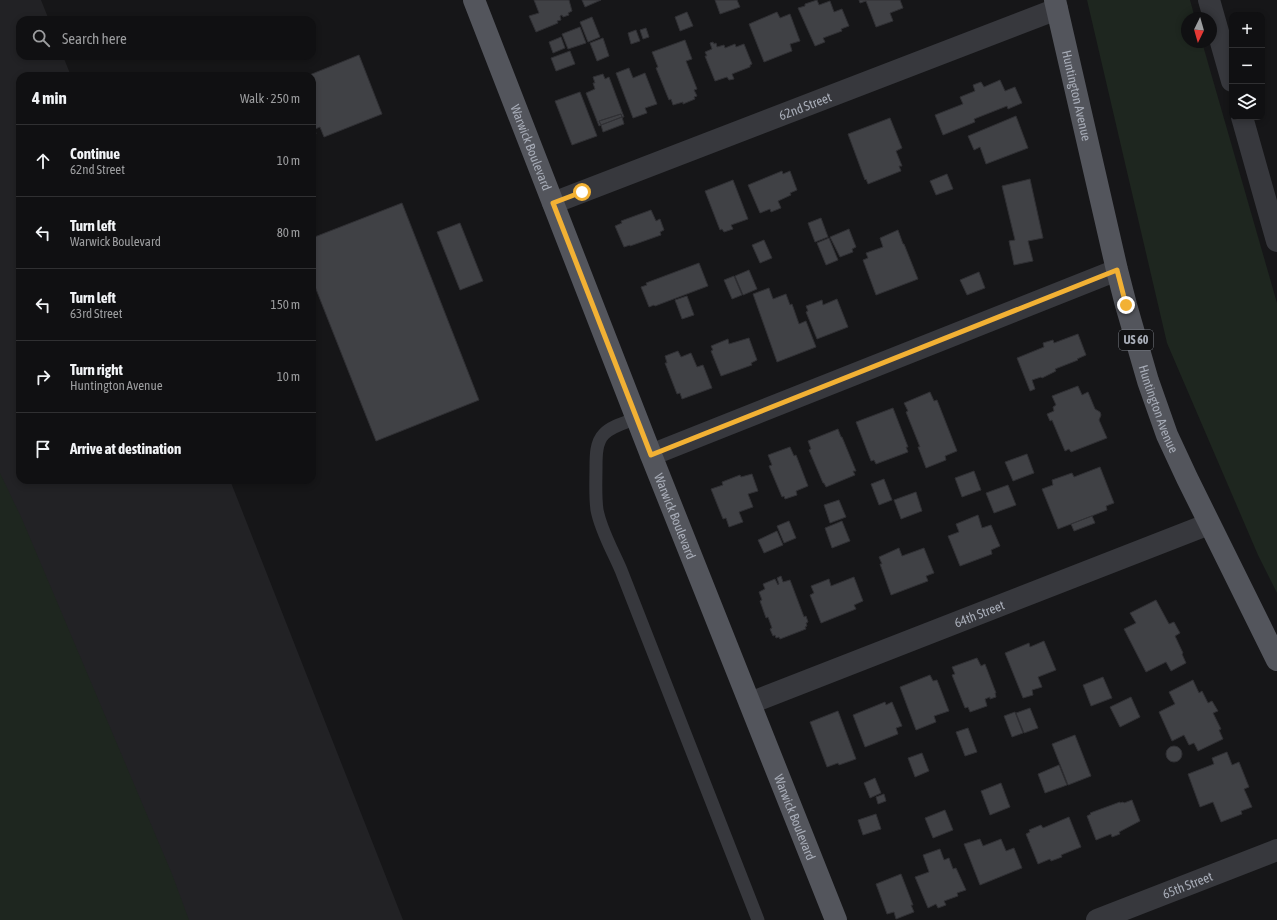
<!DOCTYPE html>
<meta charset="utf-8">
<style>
:root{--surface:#101012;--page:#19191b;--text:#f1f3f6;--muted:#9c9d9f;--line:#303032}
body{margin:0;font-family:"Asap Condensed",sans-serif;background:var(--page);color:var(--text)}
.controls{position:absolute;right:12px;top:12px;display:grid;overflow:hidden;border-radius:8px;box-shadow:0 2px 6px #0003}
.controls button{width:36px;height:36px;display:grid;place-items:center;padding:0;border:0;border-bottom:1px solid var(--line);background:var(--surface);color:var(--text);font:20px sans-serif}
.compass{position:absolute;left:1181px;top:12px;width:36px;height:36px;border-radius:50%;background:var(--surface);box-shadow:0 2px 6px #0003;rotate:185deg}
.stop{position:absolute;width:12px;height:12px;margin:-9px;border:3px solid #f2b134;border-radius:50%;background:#fff}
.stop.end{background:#f2b134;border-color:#fff;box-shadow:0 1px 4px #0008}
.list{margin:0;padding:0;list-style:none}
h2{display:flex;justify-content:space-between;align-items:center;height:52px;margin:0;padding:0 16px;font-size:17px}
h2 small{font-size:13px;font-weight:400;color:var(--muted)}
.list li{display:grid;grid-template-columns:26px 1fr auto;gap:12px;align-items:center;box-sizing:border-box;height:72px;padding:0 16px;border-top:1px solid var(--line)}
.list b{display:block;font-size:15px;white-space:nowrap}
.list p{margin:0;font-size:13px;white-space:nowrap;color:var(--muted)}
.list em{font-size:13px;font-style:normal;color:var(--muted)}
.icon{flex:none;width:22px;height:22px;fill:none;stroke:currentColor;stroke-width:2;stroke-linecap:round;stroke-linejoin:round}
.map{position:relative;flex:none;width:1277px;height:920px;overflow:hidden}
.search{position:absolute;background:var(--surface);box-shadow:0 2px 6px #0003;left:16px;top:16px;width:300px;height:44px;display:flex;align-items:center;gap:10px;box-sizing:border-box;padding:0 14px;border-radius:12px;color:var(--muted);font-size:15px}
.panel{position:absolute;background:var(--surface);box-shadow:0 2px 6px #0003;left:16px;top:72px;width:300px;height:412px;border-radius:12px}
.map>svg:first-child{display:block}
</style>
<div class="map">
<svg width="1277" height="920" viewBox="0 0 1277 920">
<rect width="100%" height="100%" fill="#161618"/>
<path fill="#222225" d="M0 0H41L49 20H20V56H63L71 76H20V480H230L403 920H0Z"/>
<path fill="#1e261f" d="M1087 0H1190L1195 18H1187V42H1202L1277 303V593L1258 555 1167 343Z
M0 473 22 519 172 874 189 920H0Z"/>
<path fill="#404145" stroke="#303034" d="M534 0H569L572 11 568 13 569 15 563 17 562 15 560 16 561 20 557 21 558 23 536 32 529 16 539 13Z
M582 0H601L585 7Z
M715 0H737L740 7 720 14Z
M817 0 819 5 830 1 834 12 842 9 849 26 841 29 842 31 823 38 825 42 815 46 798 8 805 6V4Z
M859 0H900L903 8 890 13 893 21 876 27 866 1 860 3Z
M687 12 693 26 680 31 675 17Z
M777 12 780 18 790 14 800 41 790 44 792 51 764 62 749 24Z
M592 17 600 37 588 42 580 22Z
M580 27 586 43 568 49 562 34Z
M646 28 649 37 643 39 640 30Z
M636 30 640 41 631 44 628 33Z
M561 37 565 48 553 53 549 42Z
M603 38 609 56 597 61 590 43Z
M685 40 692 59 686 61 697 89 694 90 697 96 694 97 695 99 683 104V102L673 105 671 99 669 100 656 68 658 67 652 52Z
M713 42 714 44 716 43 717 47 724 45 725 48 735 44 736 47 744 44 752 64 750 65V67L732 74 734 79 729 80 727 77 715 81 705 56H707L705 52 712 49 710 43Z
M570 51 575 64 556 71 551 58Z
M359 55 382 114 324 137 320 127 315 129 316 134 312 135V76H307Z
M629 68 633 78 645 73 657 104 645 108 647 113 633 118 616 73Z
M603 74 605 79 609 77 624 117H622L621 114 599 121 601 125 599 126 586 93 595 89 593 83H595L593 77Z
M1000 80 1005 91 1015 87 1022 103 1008 109 1007 106 974 119 975 122 943 135 935 115 963 104 960 97 975 91 973 85 981 82 984 87Z
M580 92 597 136 572 145 555 101Z
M621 114 622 117 601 125 599 121Z
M1016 116 1028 148 986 164 980 147 974 150 968 136Z
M622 117 624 124 603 132 601 125Z
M890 118 902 148 896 151 902 166H899L901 171 868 184 866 179 865 180 848 134Z
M782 171 783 174 790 171 797 190 790 193 791 195 778 201 781 208 771 212 770 209 760 213 748 185Z
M947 174 953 189 936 195 930 181Z
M1030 179 1043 238 1028 241 1033 261 1014 265 1009 241 1015 240 1002 186Z
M733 180 748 219 731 225 733 229 724 232 722 229 720 230 705 191Z
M402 203 479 400 376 441 312 279V238Z
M651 210 656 221 660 219 664 230 660 232 661 235 630 246V245L624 247 615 226 622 223 621 221Z
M821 218 828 237 815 242 808 223Z
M460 223 483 281 460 290 437 232Z
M849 229 856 247 852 249 853 252 840 257 830 237Z
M898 230 903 244H904L918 279 876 295 863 260 868 258 866 253 883 247 880 238Z
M829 238 838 260 826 265 817 243Z
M764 240 772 258 760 263 752 245Z
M699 263 708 286 655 306 654 305 649 307 641 287 647 285 646 283Z
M749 270 757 289 743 295 735 276Z
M979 272 985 288 967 295 960 280Z
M734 276 742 295 732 299 724 280Z
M769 288 773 299 786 294 790 305 792 304 799 324 806 321 816 347 777 362 753 294Z
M687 296 694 315 682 319 675 300Z
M837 299 848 327 817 339 806 312 808 311 806 306 822 300 823 305Z
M1078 334 1086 355 1077 359 1078 360 1055 369 1056 371 1042 378 1041 377 1032 380 1035 389 1030 391 1017 358 1044 347 1043 343 1053 340 1054 343Z
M749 338 757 360 751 363 752 365 721 376 711 351 713 350 711 346 728 339 729 344Z
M678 351 681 357 691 353 697 367 703 365 712 388 682 399 680 393 677 394 665 363H667L665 356Z
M1078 386 1082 395 1088 392 1095 409 1100 412 1101 415 1099 420 1107 438 1071 452 1069 449 1065 451 1052 420 1050 421 1047 414 1054 411 1053 407 1056 405 1052 396Z
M930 392 934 401 937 400 957 451 945 456 946 460 926 468 918 447H920L906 412 908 411 904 403Z
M893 408 908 447H906L908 452 876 464 874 460 871 461 856 422Z
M838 429 841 437H842L856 471H853L855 475 826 487 824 483H823L809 450 811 449 808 441Z
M790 447 794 456 796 455 808 486 796 491 797 495 785 499 784 496 782 497 769 466 772 465 768 455Z
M1027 454 1034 473 1013 481 1005 462Z
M1100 467 1114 503 1106 506 1107 510 1058 529 1042 489 1053 485 1052 480 1072 473 1074 477Z
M974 471 981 490 962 497 955 478Z
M752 474 758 491 748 494 753 507 739 512 743 522 729 527 726 518 723 519 711 489 723 485 722 482 740 475 741 477Z
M884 479 892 500 879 505 871 484Z
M1008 485 1016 505 994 513 986 493Z
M916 492 922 511 901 519 894 500Z
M839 500 846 517 830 523 824 505Z
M978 515 982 528 991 525 1000 546 991 550 992 554 960 566 948 536 959 532 956 524Z
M1092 516 1095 523 1074 531 1071 524Z
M789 521 796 538 784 543 777 526Z
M842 521 850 541 832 548 825 528Z
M777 531 783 545 764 553 758 540Z
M899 548 902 556 924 548 934 573 926 576 928 581 891 595 880 564H882L879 557Z
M781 576 783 582 790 580 804 617 806 616 808 622 806 623 807 626 805 627 806 629 780 639 779 637 776 638 775 635 773 636 770 629 772 628 768 617 766 618 760 601 762 600 759 592 765 589 763 584 775 579 778 585 779 584 777 578Z
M854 577 863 601 854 605 856 609 821 623 810 595 814 593 811 586 829 579 831 586Z
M1156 600 1169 624 1174 622 1180 633 1175 636 1183 653 1182 654 1186 663 1171 671 1166 662 1146 672 1124 629 1136 623 1130 613Z
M1044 641 1056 670 1038 677 1042 687 1032 690 1033 695 1023 698 1005 653 1029 643 1030 647Z
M977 658 981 666 985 664 996 693H995L996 697 990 699V697L985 699 987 706 970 712 968 707 965 708 952 675 955 674 952 667Z
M930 675 933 681 937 680 949 711 934 716 936 722 916 730 900 687Z
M1103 677 1112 698 1091 706 1083 685Z
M1193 680 1199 693 1202 691 1208 703 1212 701 1218 711 1213 713 1221 729 1219 730 1223 739 1198 751 1194 743 1189 745 1184 735 1172 741 1159 712 1175 704 1169 692Z
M1131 697 1140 717 1120 727 1110 707Z
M885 702 886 705 892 702 902 726 896 728 898 734 865 747 853 715Z
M1030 708 1038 728 1024 733 1016 713Z
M838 711 856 759 839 765 838 763 827 767 810 722Z
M1015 712 1023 733 1012 737 1004 716Z
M968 728 977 752 965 756 956 732Z
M1075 735 1091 776 1068 785 1052 744Z
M1166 754a8 8 0 1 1 16 0a8 8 0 1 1-16 0Z
M1227 752 1232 765 1239 762 1249 787 1244 789 1252 807 1241 811 1242 814 1221 822 1213 802 1200 807 1188 774 1214 764 1212 758Z
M922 753 929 771 915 777 908 758Z
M1059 765 1067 785 1045 793 1038 774Z
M875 778 881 793 870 798 864 783Z
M1001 783 1010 807 990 815 981 791Z
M884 794 886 801 878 804 876 797Z
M1132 800 1140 821 1119 832 1120 834 1112 837 1111 834 1096 840 1087 816 1091 814 1090 813 1120 802V803L1123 802 1124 803Z
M945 810 953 830 933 838 925 818Z
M876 814 881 829 863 835 858 820Z
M1069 817 1081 847 1061 855 1062 857 1051 861 1050 859 1038 864 1026 834 1030 832 1029 830 1041 825 1043 828Z
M980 839 983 846 1001 839 1006 851 1014 848 1022 868 980 885 964 844Z
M940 849 944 860 949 858 953 869 956 868 966 890 957 893 958 896 944 901 946 905 938 908 936 904 928 908 915 877 929 872 923 855Z
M901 874 913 905H911L914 912 896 919 894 912 887 914 876 884Z"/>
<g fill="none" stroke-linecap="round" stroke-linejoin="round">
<path stroke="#37383d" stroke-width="13" d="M637 418C627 422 611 426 604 434 596 442 596 456 596 467 596 481 595 496 597 510 601 531 613 551 621 570L758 920"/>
<g stroke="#37383d" stroke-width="22">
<path d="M1209 0 1232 81"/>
<path d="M1242 117 1277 241"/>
<path id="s1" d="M553 203 1057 9"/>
<path d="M651 455 1117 270"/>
<path id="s2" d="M750 703 1209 524"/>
<path id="s3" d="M1097 920 1277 850"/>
</g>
<g stroke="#53555c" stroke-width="22">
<path id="s4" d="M474 0 651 455 836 920"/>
<path id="s5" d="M1055 0 1117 270 1126 305 1148 381 1167 435 1187 478 1277 660"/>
</g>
</g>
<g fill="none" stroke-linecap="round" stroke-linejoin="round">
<path stroke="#f2b134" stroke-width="5" d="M582 192 553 203 651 455 1117 270 1126 305"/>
</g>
<g text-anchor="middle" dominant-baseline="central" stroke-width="3.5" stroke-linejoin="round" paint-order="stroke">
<rect fill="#111113" stroke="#7b7e86" stroke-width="1" x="1119" y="330" width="34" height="20" rx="3"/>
<g font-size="12" font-weight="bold" fill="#a8adb8">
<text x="1136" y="340">US 60</text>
</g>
<g font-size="13" fill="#a8adb8" stroke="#111113">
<text stroke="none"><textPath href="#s5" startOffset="98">Huntington Avenue</textPath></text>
<text stroke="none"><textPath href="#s1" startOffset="270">62nd Street</textPath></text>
<text stroke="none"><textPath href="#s4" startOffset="158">Warwick Boulevard</textPath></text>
<text stroke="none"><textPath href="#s5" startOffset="422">Huntington Avenue</textPath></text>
<text stroke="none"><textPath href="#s4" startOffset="554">Warwick Boulevard</textPath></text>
<text stroke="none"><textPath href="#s2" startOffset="246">64th Street</textPath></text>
<text stroke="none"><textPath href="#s4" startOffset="878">Warwick Boulevard</textPath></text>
<text stroke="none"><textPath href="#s3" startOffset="97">65th Street</textPath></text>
</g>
</g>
</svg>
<div class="controls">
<button>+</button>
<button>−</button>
<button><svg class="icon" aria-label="layers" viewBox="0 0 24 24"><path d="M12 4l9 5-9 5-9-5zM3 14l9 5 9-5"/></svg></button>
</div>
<svg class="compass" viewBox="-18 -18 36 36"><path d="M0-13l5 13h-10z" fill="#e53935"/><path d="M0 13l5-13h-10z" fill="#9c9d9f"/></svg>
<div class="stop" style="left:582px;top:192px"></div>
<div class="stop end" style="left:1126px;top:305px"></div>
<div class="search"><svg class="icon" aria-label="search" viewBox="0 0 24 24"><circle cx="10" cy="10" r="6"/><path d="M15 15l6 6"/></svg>Search here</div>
<section class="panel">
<h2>4 min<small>Walk · 250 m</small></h2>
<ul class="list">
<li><svg class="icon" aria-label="ahead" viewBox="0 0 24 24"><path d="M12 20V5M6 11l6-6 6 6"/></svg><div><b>Continue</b><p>62nd Street</p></div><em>10 m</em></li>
<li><svg class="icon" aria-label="left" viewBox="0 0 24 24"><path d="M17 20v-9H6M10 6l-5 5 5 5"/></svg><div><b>Turn left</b><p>Warwick Boulevard</p></div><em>80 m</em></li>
<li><svg class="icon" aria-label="left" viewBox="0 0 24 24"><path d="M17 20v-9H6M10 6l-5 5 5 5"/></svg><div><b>Turn left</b><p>63rd Street</p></div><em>150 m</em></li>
<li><svg class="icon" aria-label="right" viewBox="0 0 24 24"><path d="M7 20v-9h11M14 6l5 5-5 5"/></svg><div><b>Turn right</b><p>Huntington Avenue</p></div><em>10 m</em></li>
<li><svg class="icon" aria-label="arrive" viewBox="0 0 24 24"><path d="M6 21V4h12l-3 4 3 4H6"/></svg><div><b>Arrive at destination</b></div></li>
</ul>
</section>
</div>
